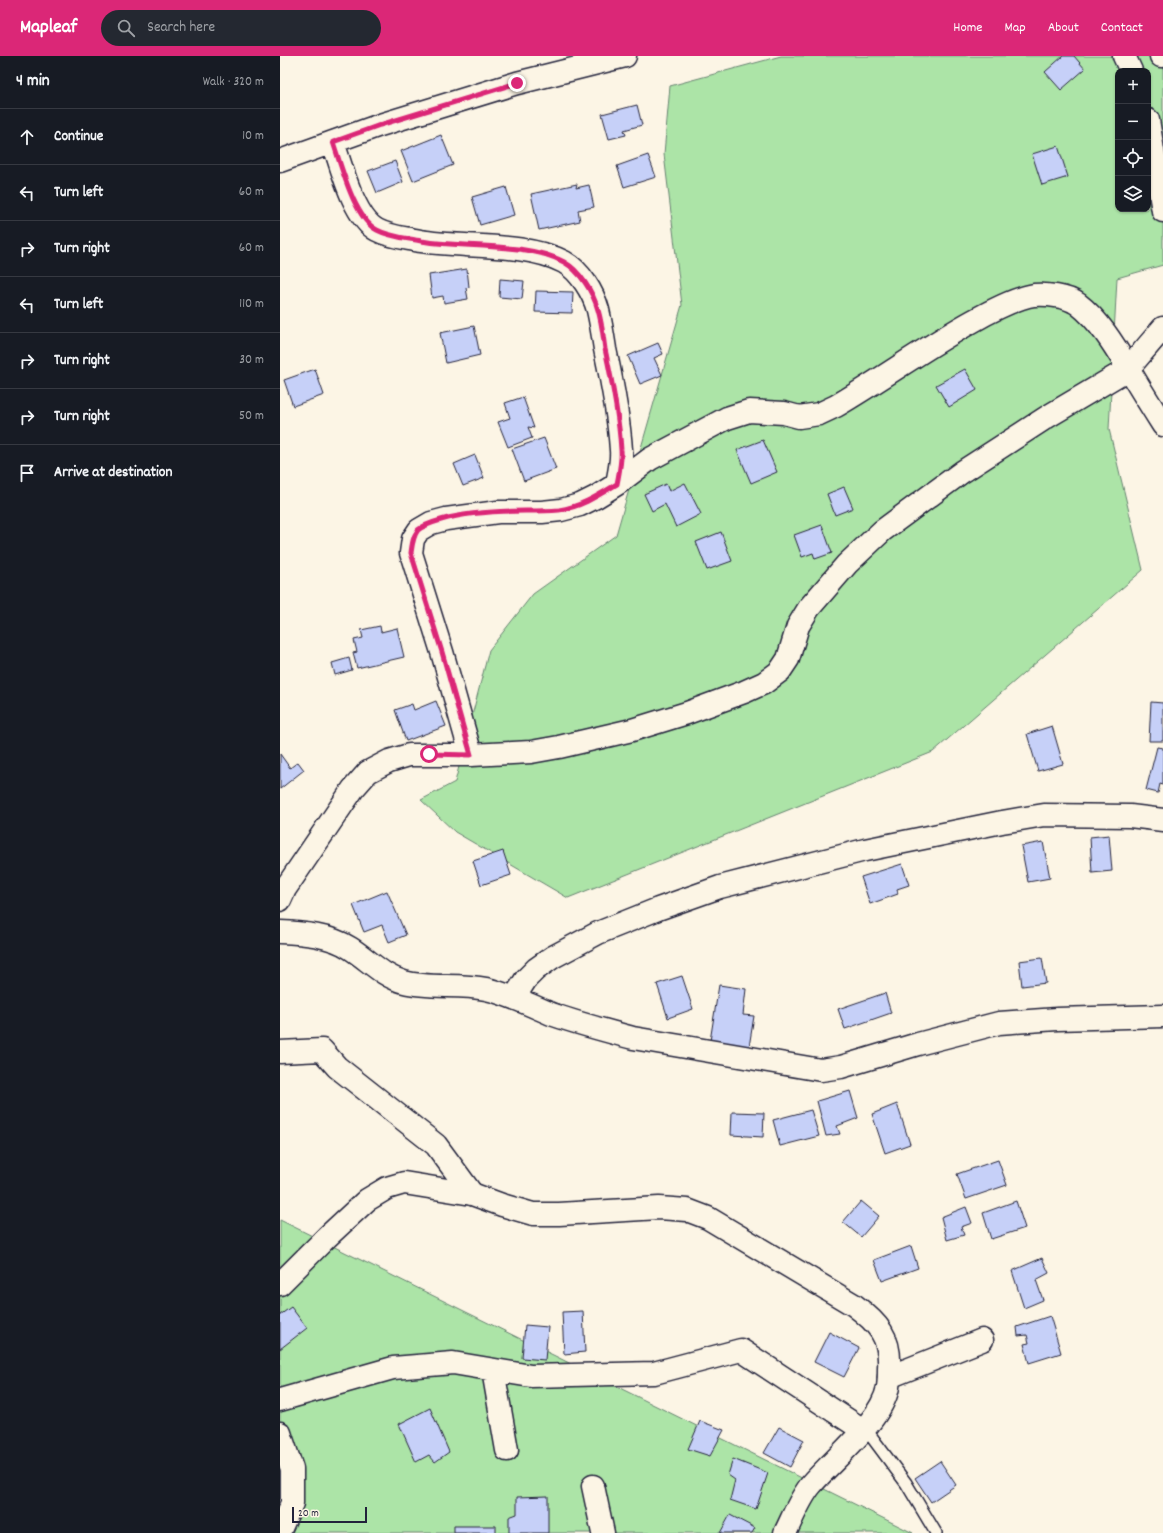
<!DOCTYPE html>
<meta charset="utf-8">
<style>
:root{--surface:#171b24;--page:#242831;--text:#f1f3f6;--muted:#9ea1a6;--line:#363941;--accent:#db2777}
body{margin:0;font-family:Dekko,sans-serif;background:var(--page);color:var(--text)}
.controls{position:absolute;right:12px;top:12px;display:grid;overflow:hidden;border-radius:8px;box-shadow:0 1px 3px #0004}
.controls button{width:36px;height:36px;display:grid;place-items:center;padding:0;border:0;border-bottom:1px solid var(--line);background:var(--surface);color:var(--text);font:20px sans-serif}
.scale{position:absolute;left:12px;bottom:10px;width:75px;box-sizing:border-box;padding-left:4px;border:2px solid #22223b;border-top:0;font-size:11px;line-height:14px;white-space:nowrap;color:#22223b;-webkit-text-stroke:3px #fcf5e5;paint-order:stroke}
.stop{position:absolute;width:12px;height:12px;margin:-9px;border:3px solid #db2777;border-radius:50%;background:#fff}
.stop.end{background:#db2777;border-color:#fff;box-shadow:0 1px 4px #0008}
.list{margin:0;padding:0;list-style:none}
h2{display:flex;justify-content:space-between;align-items:center;height:52px;margin:0;padding:0 16px;font-size:17px}
h2 small{font-size:13px;font-weight:400;color:var(--muted)}
.list li{display:grid;grid-template-columns:26px 1fr auto;gap:12px;align-items:center;box-sizing:border-box;height:56px;padding:0 16px;border-top:1px solid var(--line)}
.list b{display:block;font-size:15px;white-space:nowrap}
.list em{font-size:13px;font-style:normal;color:var(--muted)}
.icon{flex:none;width:22px;height:22px;fill:none;stroke:currentColor;stroke-width:2;stroke-linecap:round;stroke-linejoin:round}
.map{position:relative;flex:none;width:883px;height:1477px;overflow:hidden}
header{display:flex;align-items:center;gap:24px;box-sizing:border-box;height:56px;padding:0 20px;background:var(--accent);color:#fff}
header strong{font-size:19px}
nav{display:flex;gap:22px;margin-inline-start:auto;font-size:14px}
.search{width:280px;height:36px;background:var(--page);display:flex;align-items:center;gap:10px;box-sizing:border-box;padding:0 14px;border-radius:22px;color:var(--muted);font-size:15px}
main{display:flex}
aside{flex:1;background:var(--surface)}
.map>svg:first-child{display:block}
</style>
<header>
<strong>Mapleaf</strong>
<div class="search"><svg class="icon" aria-label="search" viewBox="0 0 24 24"><circle cx="10" cy="10" r="6"/><path d="M15 15l6 6"/></svg>Search here</div>
<nav><a>Home</a><a>Map</a><a>About</a><a>Contact</a></nav>
</header>
<main>
<aside>
<h2>4 min<small>Walk · 320 m</small></h2>
<ul class="list">
<li><svg class="icon" aria-label="ahead" viewBox="0 0 24 24"><path d="M12 20V5M6 11l6-6 6 6"/></svg><div><b>Continue</b></div><em>10 m</em></li>
<li><svg class="icon" aria-label="left" viewBox="0 0 24 24"><path d="M17 20v-9H6M10 6l-5 5 5 5"/></svg><div><b>Turn left</b></div><em>60 m</em></li>
<li><svg class="icon" aria-label="right" viewBox="0 0 24 24"><path d="M7 20v-9h11M14 6l5 5-5 5"/></svg><div><b>Turn right</b></div><em>60 m</em></li>
<li><svg class="icon" aria-label="left" viewBox="0 0 24 24"><path d="M17 20v-9H6M10 6l-5 5 5 5"/></svg><div><b>Turn left</b></div><em>110 m</em></li>
<li><svg class="icon" aria-label="right" viewBox="0 0 24 24"><path d="M7 20v-9h11M14 6l5 5-5 5"/></svg><div><b>Turn right</b></div><em>30 m</em></li>
<li><svg class="icon" aria-label="right" viewBox="0 0 24 24"><path d="M7 20v-9h11M14 6l5 5-5 5"/></svg><div><b>Turn right</b></div><em>50 m</em></li>
<li><svg class="icon" aria-label="arrive" viewBox="0 0 24 24"><path d="M6 21V4h12l-3 4 3 4H6"/></svg><div><b>Arrive at destination</b></div></li>
</ul>
</aside>
<div class="map">
<svg width="883" height="1477" viewBox="0 0 883 1477">
<rect width="100%" height="100%" fill="#fcf5e5"/>
<filter id="ink" filterUnits="userSpaceOnUse"><feTurbulence type="fractalNoise" baseFrequency=".025" numOctaves="2"/><feDisplacementMap in="SourceGraphic" scale="8" xChannelSelector="R" yChannelSelector="G"/><feConvolveMatrix kernelMatrix="1 2 1 2 8 2 1 2 1" color-interpolation-filters="sRGB"/></filter>
<g filter="url(#ink)">
<path fill="#ace4a7" stroke="#678371" fill-rule="evenodd" d="M501 0H883V209L837 222 829 373 863 514 653 696 288 842 175 776 141 744 175 726 209 594 253 538 336 479 402 249 384 98 390 30ZM838 15H868V153H838Z
M0 1164 633 1477H0Z"/>
<path fill="#c6d0f8" stroke="#22223b" d="M783 0H794L805 13 781 34 765 16Z
M357 49 362 69 344 74 346 79 329 83 322 58Z
M161 79 173 109 133 125 121 95Z
M778 90 788 121 762 129 752 98Z
M368 99 376 121 344 131 337 110Z
M115 105 123 126 97 137 88 115Z
M297 128 296 132 309 129 314 151 298 154 300 165 259 174 251 138Z
M226 131 234 159 200 169 192 141Z
M187 213 189 231 186 232 188 243 164 247 163 240 152 242 149 219Z
M220 223 244 225 242 243 219 241Z
M256 235 293 236 292 257 255 256Z
M194 270 200 299 166 307 160 277Z
M378 287 383 298 374 302 382 319 360 328 348 300Z
M35 313 44 339 13 350 4 324Z
M685 313 697 334 669 351 656 329Z
M243 341 254 372 248 371 252 382 228 391 218 366 230 362 225 347Z
M264 382 276 413 244 425 232 393Z
M483 384 497 416 471 427 457 394Z
M195 399 204 422 183 430 174 408Z
M405 427 421 458 396 471 385 448 372 455 364 438 386 428 389 435Z
M564 431 573 452 555 459 547 438Z
M542 469 552 497 535 503 533 497 522 501 514 479Z
M441 476 452 505 427 514 416 486Z
M100 570 101 576 117 572 124 601 77 612 73 597 77 596 74 584 83 582 81 574Z
M69 602 72 614 55 619 52 607Z
M156 645 166 670 126 685 115 654 132 648 134 654Z
M871 646 883 647V685H869Z
M772 670 783 708 758 715 747 678Z
M877 691 883 692V729L880 728 878 737 866 734Z
M0 698 10 712 18 706 24 714 0 733Z
M829 779 832 815 812 817 810 781Z
M763 786 770 822 748 826 741 790Z
M223 795 231 819 201 829 193 805Z
M622 808 629 829 617 833 618 838 590 848 581 821Z
M107 835 126 879 109 886 102 869 84 876 73 849Z
M762 902 766 927 742 930 739 905Z
M402 920 413 953 388 962 377 928Z
M439 929 466 933 463 959 474 960 469 991 430 985Z
M605 937 611 957 565 973 558 953Z
M570 1035 578 1062 557 1070 560 1078 546 1080 537 1045Z
M617 1048 630 1088 605 1097 592 1058Z
M531 1054 539 1080 500 1090 493 1064Z
M452 1056 484 1057 483 1081 451 1079Z
M718 1104 727 1129 686 1143 677 1118Z
M581 1145 599 1160 581 1181 563 1166Z
M736 1145 745 1172 711 1183 703 1157Z
M686 1151 692 1167 681 1171 684 1179 667 1184 661 1161Z
M631 1190 638 1212 602 1225 594 1204Z
M762 1202 769 1217 756 1224 763 1244 744 1252 732 1215Z
M11 1251 27 1272 0 1293V1259Z
M303 1255 305 1296 284 1298 282 1256Z
M770 1260 781 1297 749 1307 744 1288 749 1287 747 1279 738 1280 737 1271Z
M245 1269 268 1271 265 1304 242 1302Z
M549 1276 579 1292 564 1321 534 1306Z
M150 1352 169 1396 155 1406 149 1399 136 1406 119 1368Z
M420 1365 444 1374 430 1400 408 1393Z
M499 1371 524 1384 510 1411 484 1397Z
M453 1403 488 1417 476 1453 450 1444 455 1424 448 1419Z
M660 1405 676 1429 651 1446 635 1422Z
M268 1440V1477H229V1461L237 1458V1441Z
M450 1459 475 1472 472 1477H440Z
M174 1470H216V1477H174Z"/>
<g fill="none" stroke-linecap="round" stroke-linejoin="round">
<g stroke="#22223b" stroke-width="14">
<path id="service" d="M585 1372 626 1427 656 1477"/>
</g>
<g stroke="#22223b" stroke-width="25">
<path id="minor" d="M844 0 851 15
M881 0H883
M868 64 883 155
M53 86C61 109 74 162 97 174 110 181 126 182 140 185 182 192 247 186 284 206 300 215 313 236 318 254 321 267 323 280 325 293 332 326 339 361 341 394 342 405 339 417 337 428
M0 105 100 69 237 27 345 0
M191 699 162 596 131 497 133 483 139 474 151 467 166 463 218 456H262L281 454 300 449 316 441 337 428 370 403 447 362 469 355 504 357 519 361 539 358 556 350C602 323 646 291 693 265 709 256 735 242 754 239 766 238 787 240 798 248 819 264 834 289 848 312 859 331 871 350 883 369
M0 844 5 833 73 733 88 716 109 705 129 699H191L251 696 279 691 352 674 407 657 464 636 484 627 500 615 508 603 518 570 529 552 567 508 602 475 682 416 767 361 848 313 883 272
M0 876C23 877 50 879 70 892 89 904 102 920 124 926 150 933 179 927 206 933 229 938 252 950 274 959 300 968 327 975 353 982L541 1014 561 1011 638 988 719 967 777 963 883 960
M234 942 246 923 256 913 273 901 318 877 378 853 440 831 585 794 722 766 764 759 850 760 883 764
M0 996 42 994 57 1011 156 1089 192 1138
M213 1314 227 1394
M609 1321 702 1284
M0 1344 113 1312 173 1307 251 1320 374 1317 461 1294 583 1374
M0 1377 12 1413V1447L0 1474
M313 1430 323 1477"/>
</g>
<g stroke="#22223b" stroke-width="25">
<path id="tertiary" d="M0 1228 47 1181 87 1144 107 1132 124 1127 192 1138 222 1149 253 1158H279L379 1152 407 1154 428 1162 574 1249C598 1267 611 1281 609 1312 609 1318 609 1325 608 1331 602 1365 554 1402 531 1429 520 1442 513 1461 505 1477"/>
</g>
<use href="#service" stroke="#fcf5e5" stroke-width="11"/>
<use href="#minor" stroke="#fcf5e5" stroke-width="22"/>
<use href="#tertiary" stroke="#fcf5e5" stroke-width="22"/>
</g>
</g>
<g fill="none" stroke-linecap="round" stroke-linejoin="round" filter="url(#ink)">
<path stroke="#db2777" stroke-width="5" d="M149 698 191 699 162 596 131 497C132 489 133 480 138 474 144 469 154 466 161 464 188 456 218 455 246 455 257 455 268 455 279 454 301 451 319 439 337 428 339 417 342 405 341 394 339 361 332 325 325 293 323 280 322 267 318 254 313 236 300 215 284 206 247 186 182 192 141 185 126 182 110 181 97 174 74 162 61 109 53 86L100 69 237 27"/>
</g>
</svg>
<div class="controls">
<button>+</button>
<button>−</button>
<button><svg class="icon" aria-label="locate" viewBox="0 0 24 24"><circle cx="12" cy="12" r="6"/><path d="M12 2v4M12 18v4M2 12h4M18 12h4"/></svg></button>
<button><svg class="icon" aria-label="layers" viewBox="0 0 24 24"><path d="M12 4l9 5-9 5-9-5zM3 14l9 5 9-5"/></svg></button>
</div>
<div class="scale">20 m</div>
<div class="stop" style="left:149px;top:698px"></div>
<div class="stop end" style="left:237px;top:27px"></div>
</div>
</main>
